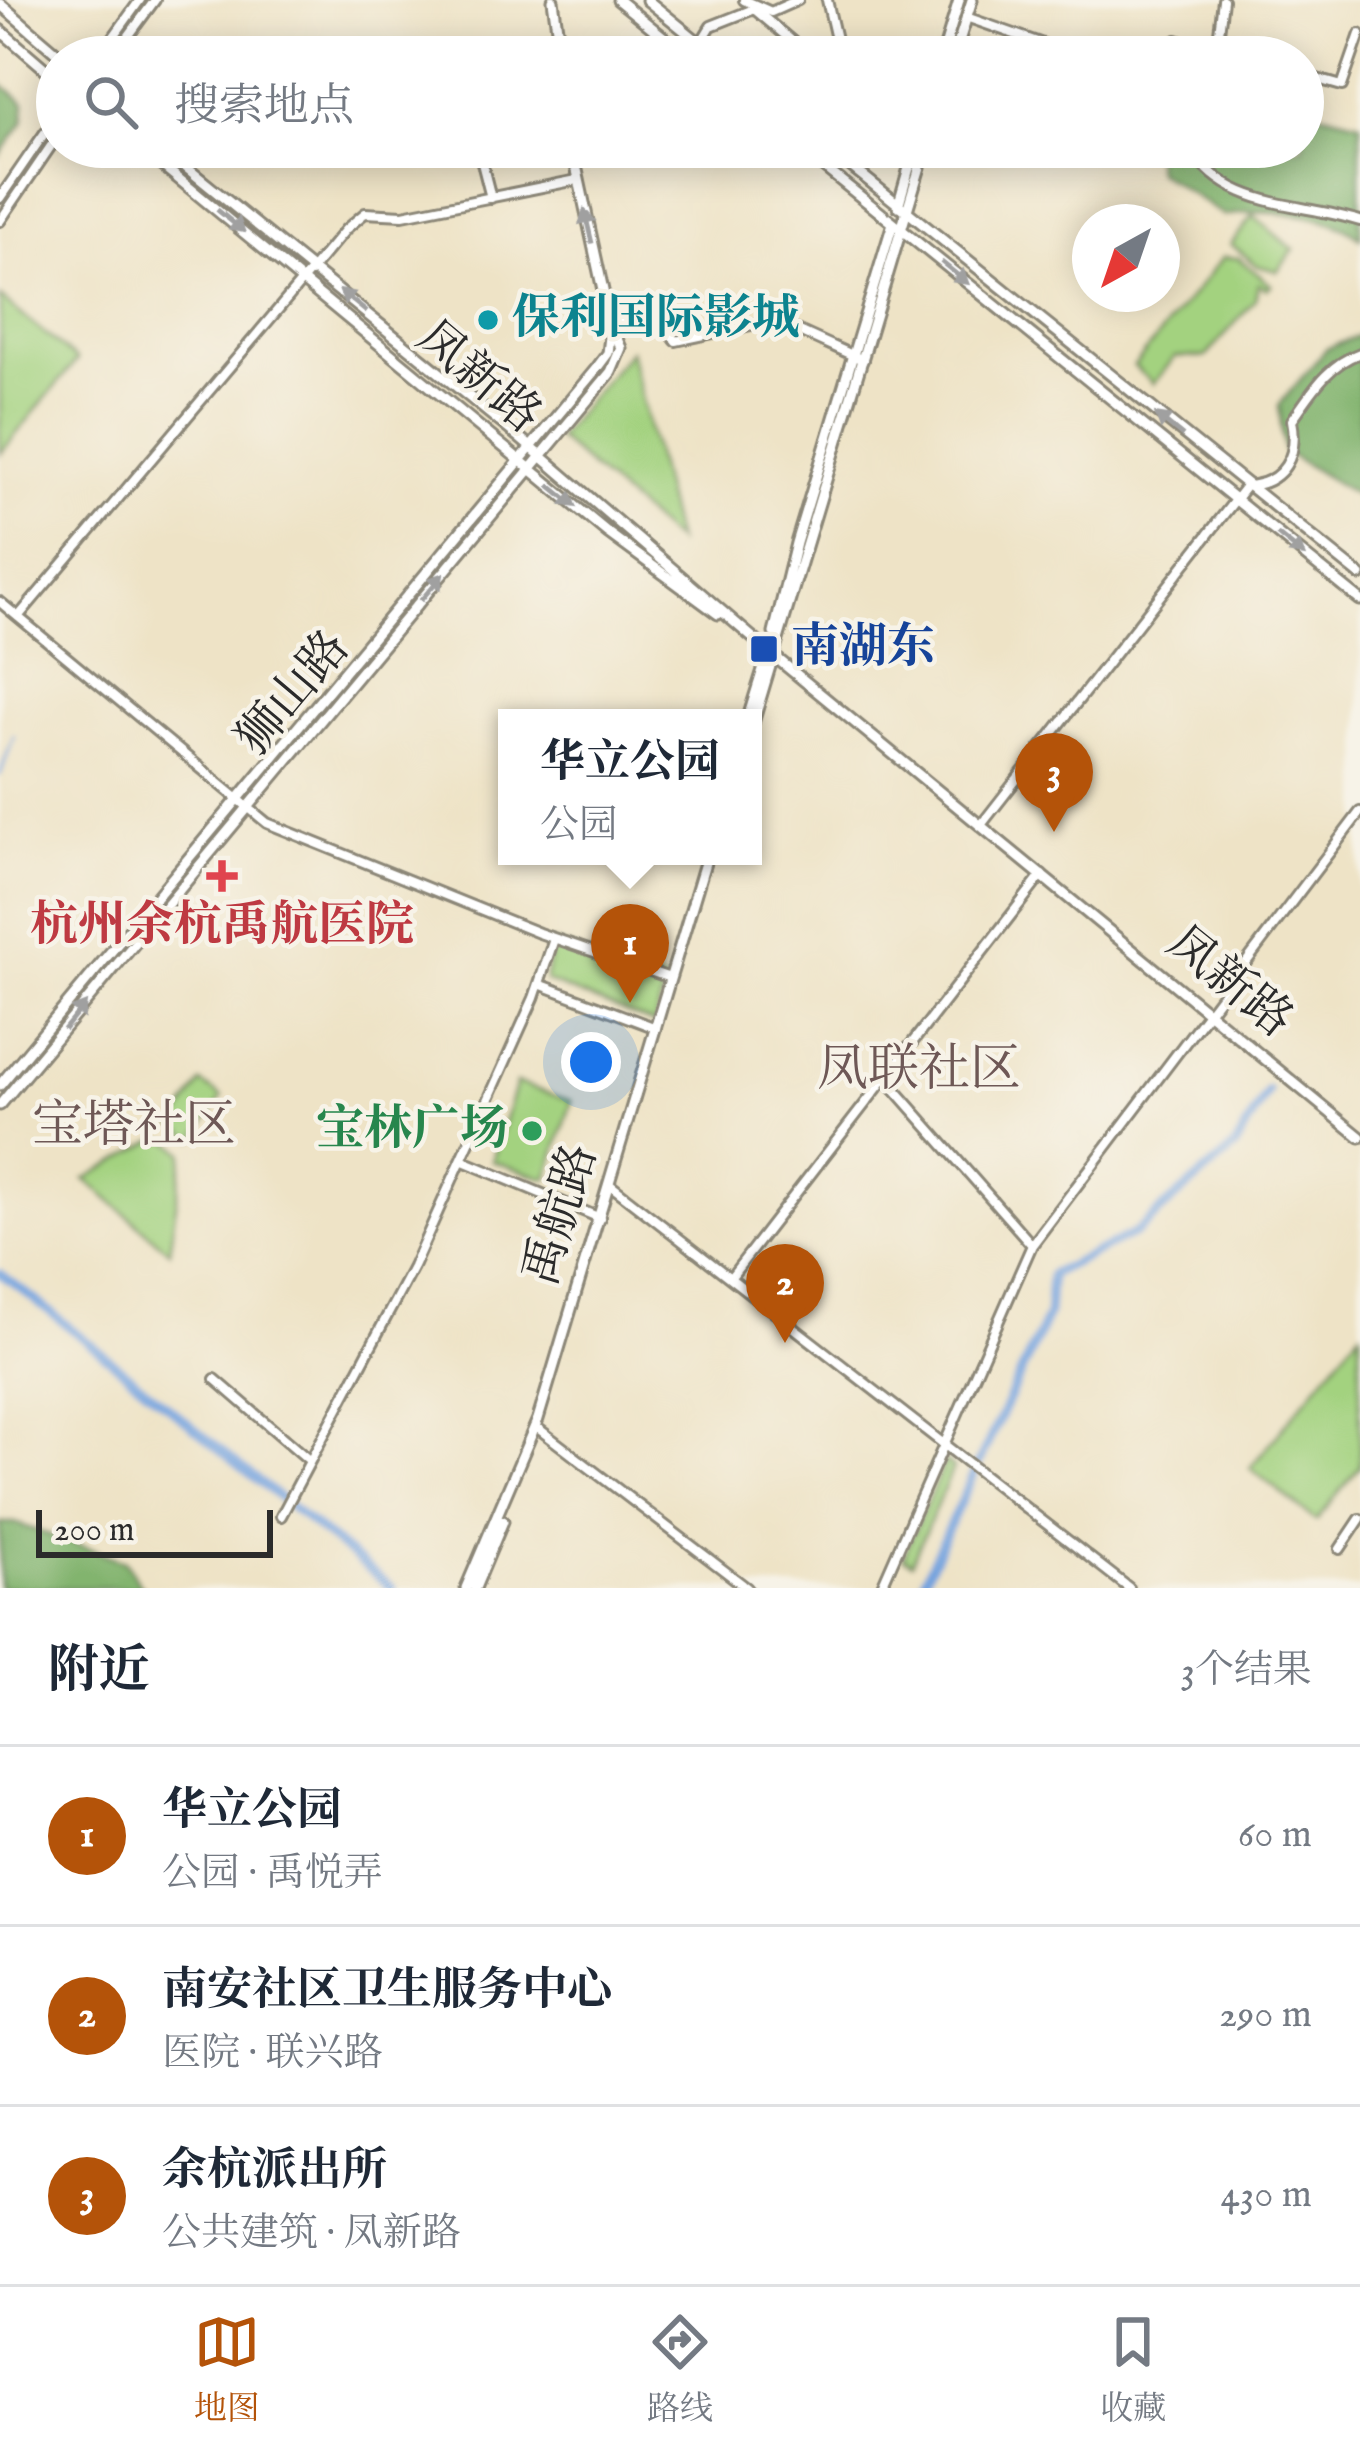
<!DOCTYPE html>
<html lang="zh">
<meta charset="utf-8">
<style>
:root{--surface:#fff;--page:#f2f2f3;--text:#1f2937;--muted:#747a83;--line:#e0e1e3;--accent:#b45309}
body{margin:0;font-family:"IM FELL English","Noto Serif SC",serif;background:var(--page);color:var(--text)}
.compass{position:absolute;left:1072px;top:204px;width:108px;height:108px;border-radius:50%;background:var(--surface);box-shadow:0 6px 30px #0003;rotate:220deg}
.scale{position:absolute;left:36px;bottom:30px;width:237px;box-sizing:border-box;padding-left:12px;border:6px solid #2b2b2b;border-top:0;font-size:33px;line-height:42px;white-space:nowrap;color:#2b2b2b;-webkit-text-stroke:9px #f7f3e8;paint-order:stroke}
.you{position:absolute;left:591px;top:1062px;width:42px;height:42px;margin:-30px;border:9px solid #fff;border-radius:50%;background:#1a73e8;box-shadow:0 0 0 18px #1a73e833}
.badge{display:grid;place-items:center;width:78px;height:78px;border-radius:50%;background:var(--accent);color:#fff;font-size:39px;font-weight:700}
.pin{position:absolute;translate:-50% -99px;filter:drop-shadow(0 3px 6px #0008)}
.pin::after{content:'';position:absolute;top:63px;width:42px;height:36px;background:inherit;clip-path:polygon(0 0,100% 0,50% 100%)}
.popup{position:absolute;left:498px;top:709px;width:264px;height:156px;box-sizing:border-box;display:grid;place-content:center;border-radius:0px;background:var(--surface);filter:drop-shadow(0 3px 9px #0005);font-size:39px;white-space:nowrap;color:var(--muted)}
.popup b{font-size:45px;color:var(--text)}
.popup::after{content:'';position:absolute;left:50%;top:100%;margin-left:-24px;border:24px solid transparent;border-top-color:var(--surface)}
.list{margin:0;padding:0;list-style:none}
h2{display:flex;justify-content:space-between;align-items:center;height:156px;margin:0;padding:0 48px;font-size:51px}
h2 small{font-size:39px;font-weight:400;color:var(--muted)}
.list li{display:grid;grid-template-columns:78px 1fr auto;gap:36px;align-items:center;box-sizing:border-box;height:180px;padding:0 48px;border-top:3px solid var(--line)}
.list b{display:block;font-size:45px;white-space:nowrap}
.list p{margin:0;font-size:39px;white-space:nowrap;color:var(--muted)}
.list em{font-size:39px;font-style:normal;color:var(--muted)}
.icon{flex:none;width:66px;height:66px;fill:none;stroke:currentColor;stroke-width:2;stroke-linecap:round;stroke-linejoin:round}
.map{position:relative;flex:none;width:1360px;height:1588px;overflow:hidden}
.search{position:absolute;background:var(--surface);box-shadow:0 6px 30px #0003;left:36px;right:36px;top:36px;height:132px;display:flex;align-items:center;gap:30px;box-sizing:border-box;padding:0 42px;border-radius:66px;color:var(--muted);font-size:45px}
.sheet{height:696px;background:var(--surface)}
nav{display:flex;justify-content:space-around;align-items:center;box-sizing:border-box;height:168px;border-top:3px solid var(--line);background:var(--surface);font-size:33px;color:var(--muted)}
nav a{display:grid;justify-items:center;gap:6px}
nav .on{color:var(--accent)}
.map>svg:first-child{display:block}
</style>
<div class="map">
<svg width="1360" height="1588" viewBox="0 0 1360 1588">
<rect width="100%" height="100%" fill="#f7f3e8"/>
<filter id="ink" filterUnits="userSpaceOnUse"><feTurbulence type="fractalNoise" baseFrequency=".00833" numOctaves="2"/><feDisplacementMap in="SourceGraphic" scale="24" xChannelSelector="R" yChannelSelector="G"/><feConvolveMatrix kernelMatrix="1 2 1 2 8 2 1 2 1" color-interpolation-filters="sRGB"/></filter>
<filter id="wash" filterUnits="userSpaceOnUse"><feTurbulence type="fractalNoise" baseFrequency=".004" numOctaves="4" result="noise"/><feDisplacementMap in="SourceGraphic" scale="48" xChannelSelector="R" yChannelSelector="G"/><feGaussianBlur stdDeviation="2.7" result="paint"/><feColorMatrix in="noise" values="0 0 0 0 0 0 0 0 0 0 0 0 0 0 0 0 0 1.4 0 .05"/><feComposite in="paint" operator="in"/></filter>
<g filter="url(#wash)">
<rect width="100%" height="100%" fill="#eee3c6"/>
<path fill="#a3d27f" stroke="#677e55" stroke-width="3" d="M1253 216 1294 250 1277 271 1258 266 1231 244Z
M1223 257 1239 258 1271 285 1267 289 1258 284 1255 300 1206 357H1175L1153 384 1134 366Z
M0 297 77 360 0 454Z
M630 350 676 542 557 438Z
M553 942 666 980 654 1024 545 981Z
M201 1083 222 1097 195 1139 174 1126Z
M516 1083 572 1101 547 1179 492 1161Z
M167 1139 184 1152 169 1251 85 1179 154 1141Z
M1360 1332V1466L1316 1521 1250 1468Z
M945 1461 953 1468 912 1562 903 1558Z"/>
<path fill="#82b46e" stroke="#56704c" stroke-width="3" d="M0 82 25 103 24 121 0 155Z
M1303 108 1360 122V238C1329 212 1262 209 1224 216L1156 171 1153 147H1303Z
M1360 335V497L1284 452 1279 405 1326 349Z
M0 1523H15L125 1561 142 1588H0Z"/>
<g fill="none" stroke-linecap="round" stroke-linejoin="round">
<path stroke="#75a3de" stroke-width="3" d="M0 775 14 736"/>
<path stroke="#75a3de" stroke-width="9" d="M0 1273C134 1375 260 1485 392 1588
M920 1588 1048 1315 1051 1274 1135 1233 1235 1147 1268 1091"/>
</g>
</g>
<g filter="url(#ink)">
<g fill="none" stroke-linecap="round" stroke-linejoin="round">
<g stroke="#8c8778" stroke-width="14">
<path id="minor" d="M744 0 771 12 798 0
M827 0 840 57
M966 17 1080 57
M700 44 711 26 754 9 811 57
M99 57 140 0
M113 57 155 0
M1168 57 1176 40 1237 57
M1216 57 1223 0
M1303 75 1342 86 1360 34
M478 147 491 198
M1189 147C1229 210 1297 201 1360 221
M0 198 57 115
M0 221 57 137
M610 323 655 313 676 341 775 320 863 360
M0 602 267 823 539 933 670 978
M18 617 346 229 365 213 403 215 577 180
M981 825 1246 486C1284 484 1299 455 1292 420 1312 392 1327 365 1360 353
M539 984 656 1028
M885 1078 1032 1245
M461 1160 600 1218
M609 1184 1129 1588
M731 1277 1042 875
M215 1379 310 1461
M535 1426 747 1588
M281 1516 413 1267 534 998 554 939
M1340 1549 1360 1519
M881 1588 1032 1245 1360 812"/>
</g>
<g stroke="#8c8778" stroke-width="15">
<path id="major" d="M553 0 561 57
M618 0 688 57
M647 0 717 57
M0 4 62 57
M0 30 57 79
M942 57 959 0
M954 57 972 0
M140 147 608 533 718 614
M161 147 520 438 774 656 1360 1137
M799 147 1360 600
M827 147 1360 575
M898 206 915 147
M774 633 796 543 893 223
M748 718 766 660
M753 723 926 147
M0 1085 596 369 608 353 611 328
M0 1105 611 372 621 348 610 323 572 147
M466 1588 538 1419 707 856
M475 1588 503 1521"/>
</g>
<use href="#minor" stroke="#fff" stroke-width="8"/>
<use href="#major" stroke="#fff" stroke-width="9"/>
</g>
<defs><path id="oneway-solid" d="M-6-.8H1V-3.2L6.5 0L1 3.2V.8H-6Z" transform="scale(3)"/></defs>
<g fill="#a0a0a0">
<use href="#oneway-solid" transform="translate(231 221) rotate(39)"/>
<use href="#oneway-solid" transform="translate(588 226) rotate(-103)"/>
<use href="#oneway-solid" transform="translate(955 273) rotate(39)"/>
<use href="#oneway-solid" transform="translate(353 301) rotate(-141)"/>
<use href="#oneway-solid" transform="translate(1169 425) rotate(-141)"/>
<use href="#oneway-solid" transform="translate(563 496) rotate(39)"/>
<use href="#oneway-solid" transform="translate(1291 545) rotate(39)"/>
<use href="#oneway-solid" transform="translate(432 587) rotate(-50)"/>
<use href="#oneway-solid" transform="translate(75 1016) rotate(-51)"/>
</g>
</g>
<circle fill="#0f9aa8" stroke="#f7f3e8" stroke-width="4.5" cx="488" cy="320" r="12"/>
<rect fill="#1a4fb4" stroke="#f7f3e8" stroke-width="4.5" x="749" y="634" width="30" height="30" rx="6"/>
<path fill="#e0444e" stroke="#f7f3e8" stroke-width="4.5" d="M216 858h12v12h12v12h-12v12h-12v-12h-12v-12h12z"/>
<circle fill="#2e9e5b" stroke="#f7f3e8" stroke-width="4.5" cx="532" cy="1131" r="12"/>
<g text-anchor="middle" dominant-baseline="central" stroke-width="9" stroke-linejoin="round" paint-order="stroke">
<g font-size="48" font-weight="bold" fill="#0d838f" stroke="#f7f3e8" text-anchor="start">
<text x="512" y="320">保利国际影城</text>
</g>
<g font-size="48" fill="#2b2b2b" stroke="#f7f3e8">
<text transform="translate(478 378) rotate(40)">凤新路</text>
<text transform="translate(294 694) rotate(-50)">狮山路</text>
<text transform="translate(1229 983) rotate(39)">凤新路</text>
<text transform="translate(562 1215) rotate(-73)">禹航路</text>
</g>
<g font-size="48" font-weight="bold" fill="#164399" stroke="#f7f3e8" text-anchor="start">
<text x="791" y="649">南湖东</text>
</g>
<g font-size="48" font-weight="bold" fill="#be3a42" stroke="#f7f3e8">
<text x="222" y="927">杭州余杭禹航医院</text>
</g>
<g font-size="48" font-weight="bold" fill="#27864d" stroke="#f7f3e8" text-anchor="end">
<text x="508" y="1131">宝林广场</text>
</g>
<g font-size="51" fill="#6e5856" stroke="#f7f3e8">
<text x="919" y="1071">凤联社区</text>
<text x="134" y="1127">宝塔社区</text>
</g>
</g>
</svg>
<svg class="compass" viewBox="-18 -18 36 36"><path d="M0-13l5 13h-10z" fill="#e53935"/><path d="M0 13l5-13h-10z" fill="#747a83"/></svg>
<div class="scale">200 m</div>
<div class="you"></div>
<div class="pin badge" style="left:630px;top:1003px">1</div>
<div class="popup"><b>华立公园</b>公园</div>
<div class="pin badge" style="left:785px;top:1343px">2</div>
<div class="pin badge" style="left:1054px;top:832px">3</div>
<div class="search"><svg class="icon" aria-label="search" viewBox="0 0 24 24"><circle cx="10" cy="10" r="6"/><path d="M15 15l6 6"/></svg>搜索地点</div>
</div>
<section class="sheet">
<h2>附近<small>3个结果</small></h2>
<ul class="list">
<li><span class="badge">1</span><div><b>华立公园</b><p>公园 · 禹悦弄</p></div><em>60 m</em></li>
<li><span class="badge">2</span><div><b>南安社区卫生服务中心</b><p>医院 · 联兴路</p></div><em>290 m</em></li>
<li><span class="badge">3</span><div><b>余杭派出所</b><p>公共建筑 · 凤新路</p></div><em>430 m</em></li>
</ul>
</section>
<nav>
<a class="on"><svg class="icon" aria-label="map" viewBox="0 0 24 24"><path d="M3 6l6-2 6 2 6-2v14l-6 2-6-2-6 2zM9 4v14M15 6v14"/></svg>地图</a>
<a><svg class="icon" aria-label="directions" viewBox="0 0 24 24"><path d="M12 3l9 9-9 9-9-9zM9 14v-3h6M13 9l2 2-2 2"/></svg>路线</a>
<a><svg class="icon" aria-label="saved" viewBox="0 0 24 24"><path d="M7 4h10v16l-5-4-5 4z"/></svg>收藏</a>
</nav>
